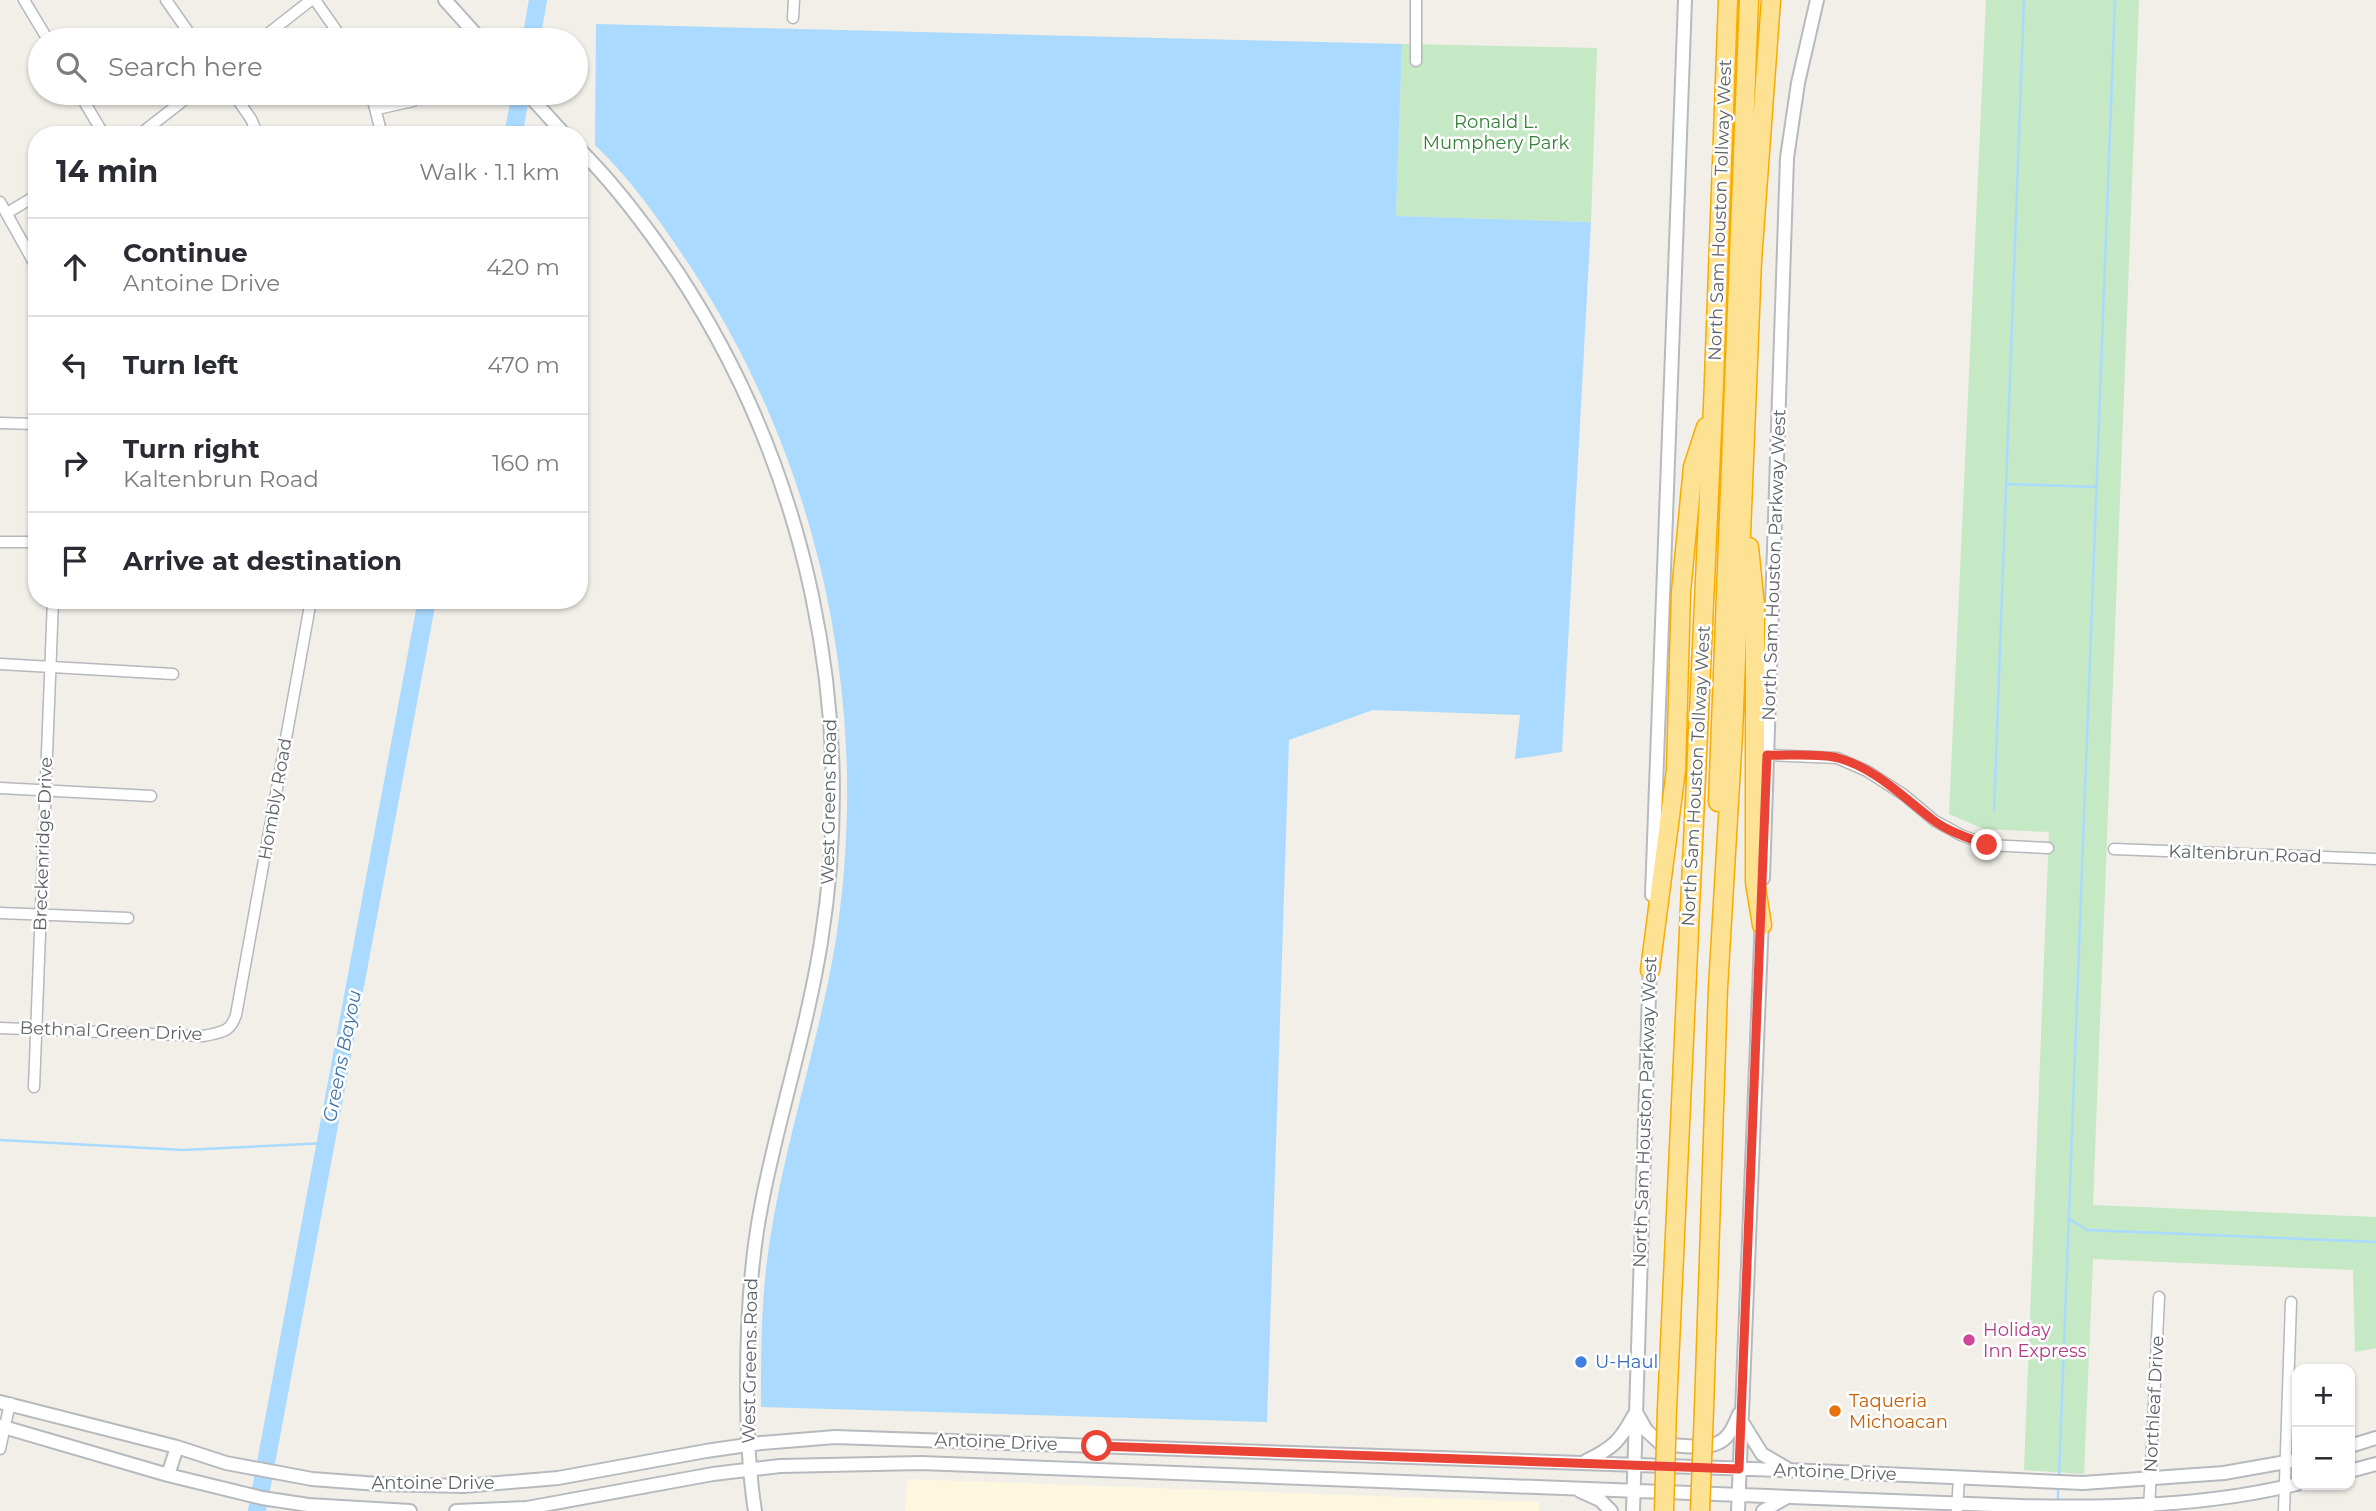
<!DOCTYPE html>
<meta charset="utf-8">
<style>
:root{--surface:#fff;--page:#f7f7f7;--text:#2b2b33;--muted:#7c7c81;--line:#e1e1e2}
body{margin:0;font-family:Montserrat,sans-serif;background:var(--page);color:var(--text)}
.controls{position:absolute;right:21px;bottom:21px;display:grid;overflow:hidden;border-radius:14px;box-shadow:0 2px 5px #0004}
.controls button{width:63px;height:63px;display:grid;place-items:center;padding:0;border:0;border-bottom:2px solid var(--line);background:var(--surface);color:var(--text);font:35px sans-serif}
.stop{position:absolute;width:21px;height:21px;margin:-16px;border:5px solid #ea4335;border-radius:50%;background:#fff}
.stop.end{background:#ea4335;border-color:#fff;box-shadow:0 2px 7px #0008}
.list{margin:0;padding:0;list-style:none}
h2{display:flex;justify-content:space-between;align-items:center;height:91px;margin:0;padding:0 28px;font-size:30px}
h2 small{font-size:23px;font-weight:400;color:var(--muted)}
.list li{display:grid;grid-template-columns:46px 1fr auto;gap:21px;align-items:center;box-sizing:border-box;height:98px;padding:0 28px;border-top:2px solid var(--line)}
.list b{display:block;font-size:26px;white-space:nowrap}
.list p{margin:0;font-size:23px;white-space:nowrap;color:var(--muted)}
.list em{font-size:23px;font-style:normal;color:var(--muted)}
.icon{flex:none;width:38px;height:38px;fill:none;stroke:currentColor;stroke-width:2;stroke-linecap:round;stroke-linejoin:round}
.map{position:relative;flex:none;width:2376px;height:1511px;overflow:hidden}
.search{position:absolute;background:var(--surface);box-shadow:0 2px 5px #0004;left:28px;top:28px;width:560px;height:77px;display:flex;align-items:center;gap:18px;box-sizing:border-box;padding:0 24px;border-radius:38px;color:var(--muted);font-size:26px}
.panel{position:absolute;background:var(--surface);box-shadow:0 2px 5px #0004;left:28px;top:126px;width:560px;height:483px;border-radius:28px}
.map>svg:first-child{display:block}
</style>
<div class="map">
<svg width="2376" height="1511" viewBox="0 0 2376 1511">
<rect width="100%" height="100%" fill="#f1efe8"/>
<path fill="#fef7e0" d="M907 1479 1540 1502 1539 1511H905Z"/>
<path fill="#c5e8c5" d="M1986 0H2139L2093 1205 2376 1217V1348L2355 1352 2353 1270 2093 1259 2084 1474 2024 1470 2049 832 1984 829 1949 814Z
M1402 44 1597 48 1591 222 1396 216Z"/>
<path fill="#aadaff" d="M596 24 1402 44 1396 216 1591 222 1562 752 1515 759 1520 715 1373 710 1289 740 1267 1422 761 1407C761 1353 761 1299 769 1246 784 1144 818 1046 835 945 873 710 821 465 690 266 662 224 632 180 595 145Z"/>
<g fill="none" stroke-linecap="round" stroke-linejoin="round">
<path stroke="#aadaff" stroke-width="2.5" d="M2006 484 2097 487
M1994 811 2024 0
M0 1140 183 1150 326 1143
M2069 1219 2087 1230 2376 1242
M2059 1476 2115 0
M2058 1501V1486"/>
<path stroke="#aadaff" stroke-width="18" d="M531 40 538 0
M513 135 521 93
M257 1511 427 600"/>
<g stroke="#b5b8bc" stroke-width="13">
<path id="street" d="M24 0 48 40
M166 0 194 40
M315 0 343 40
M793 18 794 0
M260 40 311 0
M1416 61V0
M79 93 104 135
M233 93 251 119 258 135
M371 93 382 135
M377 109 413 101
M139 135 193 93
M0 202 37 268
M7 213 37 195
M0 423 37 424
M0 542H37
M0 664 173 674
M1767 755 1837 758 1867 771 1904 795 1935 821 1961 835 1987 845 2048 848
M0 788 151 796
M2114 849 2376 859
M0 913 128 918
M0 1028 204 1036C221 1032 230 1033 236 1015L311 600
M34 1087 53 600
M0 1449 10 1403
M1957 1511 1959 1477
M2149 1511 2159 1297
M2284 1511 2291 1302"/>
</g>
<g stroke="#b6babf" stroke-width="16">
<path id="secondary" d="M445 0 481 40
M527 93 565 135
M579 149C617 186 649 230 678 273 807 470 858 710 821 942 807 1030 779 1115 762 1202 750 1262 747 1321 747 1382 747 1425 748 1468 755 1511
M1763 878 1787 158 1798 83 1817 0
M1652 895 1685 0
M0 1402 177 1447 226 1463 312 1479 378 1484 464 1486 558 1478 706 1451 761 1443 835 1437 1839 1472 2083 1483 2224 1473 2297 1460
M1636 1412 1646 1430 1661 1444C1680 1445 1715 1453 1728 1435 1733 1429 1736 1421 1739 1414
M1742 1422 1762 1454 1786 1468
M0 1426 168 1475 262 1498 308 1505 410 1511
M2350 1446 2376 1438
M1586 1461C1613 1448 1620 1441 1634 1415
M2350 1471 2376 1464
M168 1475 177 1447
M1580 1491 1600 1500 1611 1511
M456 1511 527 1508 713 1474 780 1466 921 1463 2020 1506C2113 1508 2207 1506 2297 1484
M1633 1511 1650 962
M1738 1511 1762 918
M1763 1511 1787 1497"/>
</g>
<g stroke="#f9ab00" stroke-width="21">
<path id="highway" d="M1749 547 1755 606V882L1762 925
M1718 802 1749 0
M1650 970 1676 770 1681 592 1693 467 1706 427
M1667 1409 1713 407 1728 0
M1704 1409 1718 988 1733 733 1752 261 1771 0"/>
</g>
<use href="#street" stroke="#fff" stroke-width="10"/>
<use href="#secondary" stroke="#fff" stroke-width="12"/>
<use href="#highway" stroke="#fde293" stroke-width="18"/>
<g stroke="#f9ab00" stroke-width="21" stroke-linecap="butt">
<path id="highway-bridge" d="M1664 1511 1667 1409
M1700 1511 1704 1409"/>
</g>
<use href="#highway-bridge" stroke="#fde293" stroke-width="18"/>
</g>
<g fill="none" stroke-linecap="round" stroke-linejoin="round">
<path stroke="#ea4335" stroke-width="9" d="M1097 1446 1739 1469 1767 755C1788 756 1818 753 1838 758 1875 768 1904 798 1933 820 1949 832 1969 838 1987 845"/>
</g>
<circle fill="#d1479c" stroke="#fff" stroke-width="2.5" cx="1969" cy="1340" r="7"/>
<circle fill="#3f7fe0" stroke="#fff" stroke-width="2.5" cx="1581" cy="1362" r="7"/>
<circle fill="#e8710a" stroke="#fff" stroke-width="2.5" cx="1835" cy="1411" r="7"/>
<g text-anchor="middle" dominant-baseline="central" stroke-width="5" stroke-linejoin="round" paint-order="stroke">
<g font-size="18" fill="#348238" stroke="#fff">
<text x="1496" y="122">Ronald L.<tspan x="1496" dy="21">Mumphery Park</tspan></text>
</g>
<g font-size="18" fill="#5f6368" stroke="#fff">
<text transform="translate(1720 210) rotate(-88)">North Sam Houston Tollway West</text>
<text transform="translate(1774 565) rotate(-88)">North Sam Houston Parkway West</text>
<text transform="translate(1696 776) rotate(-87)">North Sam Houston Tollway West</text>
<text transform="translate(275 799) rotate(-80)">Hombly Road</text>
<text transform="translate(829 802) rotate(-89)">West Greens Road</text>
<text transform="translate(43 844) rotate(-88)">Breckenridge Drive</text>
<text transform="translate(2245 854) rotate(2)">Kaltenbrun Road</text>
<text transform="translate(111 1031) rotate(2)">Bethnal Green Drive</text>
<text transform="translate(1645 1112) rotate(-88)">North Sam Houston Parkway West</text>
<text transform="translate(750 1361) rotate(-89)">West Greens Road</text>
<text transform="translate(2154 1404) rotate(-87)">Northleaf Drive</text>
<text transform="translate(996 1442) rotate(2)">Antoine Drive</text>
<text transform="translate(1835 1472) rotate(2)">Antoine Drive</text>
<text x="433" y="1483">Antoine Drive</text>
</g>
<g font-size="18" fill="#b23c85" stroke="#fff" text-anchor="start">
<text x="1983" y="1330">Holiday<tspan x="1983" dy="21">Inn Express</tspan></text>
</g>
<g font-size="18" fill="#366cbe" stroke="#fff" text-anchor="start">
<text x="1595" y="1362">U-Haul</text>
</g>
<g font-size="18" fill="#c56008" stroke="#fff" text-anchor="start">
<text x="1849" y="1401">Taqueria<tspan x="1849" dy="21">Michoacan</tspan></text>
</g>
<g font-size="19" font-style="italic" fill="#4174aa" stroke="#fff">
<text transform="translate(342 1056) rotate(-79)">Greens Bayou</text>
</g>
</g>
</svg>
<div class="controls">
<button>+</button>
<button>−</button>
</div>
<div class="stop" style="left:1097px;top:1446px"></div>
<div class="stop end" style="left:1987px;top:845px"></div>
<div class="search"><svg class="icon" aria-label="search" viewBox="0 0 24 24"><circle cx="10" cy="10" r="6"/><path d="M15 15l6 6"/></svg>Search here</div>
<section class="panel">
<h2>14 min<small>Walk · 1.1 km</small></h2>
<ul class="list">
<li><svg class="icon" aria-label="ahead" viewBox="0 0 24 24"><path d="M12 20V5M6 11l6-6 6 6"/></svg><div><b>Continue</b><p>Antoine Drive</p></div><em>420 m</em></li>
<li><svg class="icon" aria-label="left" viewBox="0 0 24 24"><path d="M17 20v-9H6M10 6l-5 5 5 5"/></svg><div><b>Turn left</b></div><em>470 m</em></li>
<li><svg class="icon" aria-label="right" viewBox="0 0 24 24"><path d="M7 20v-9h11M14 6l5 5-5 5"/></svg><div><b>Turn right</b><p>Kaltenbrun Road</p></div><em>160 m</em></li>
<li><svg class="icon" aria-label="arrive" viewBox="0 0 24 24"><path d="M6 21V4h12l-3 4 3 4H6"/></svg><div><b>Arrive at destination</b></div></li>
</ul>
</section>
</div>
